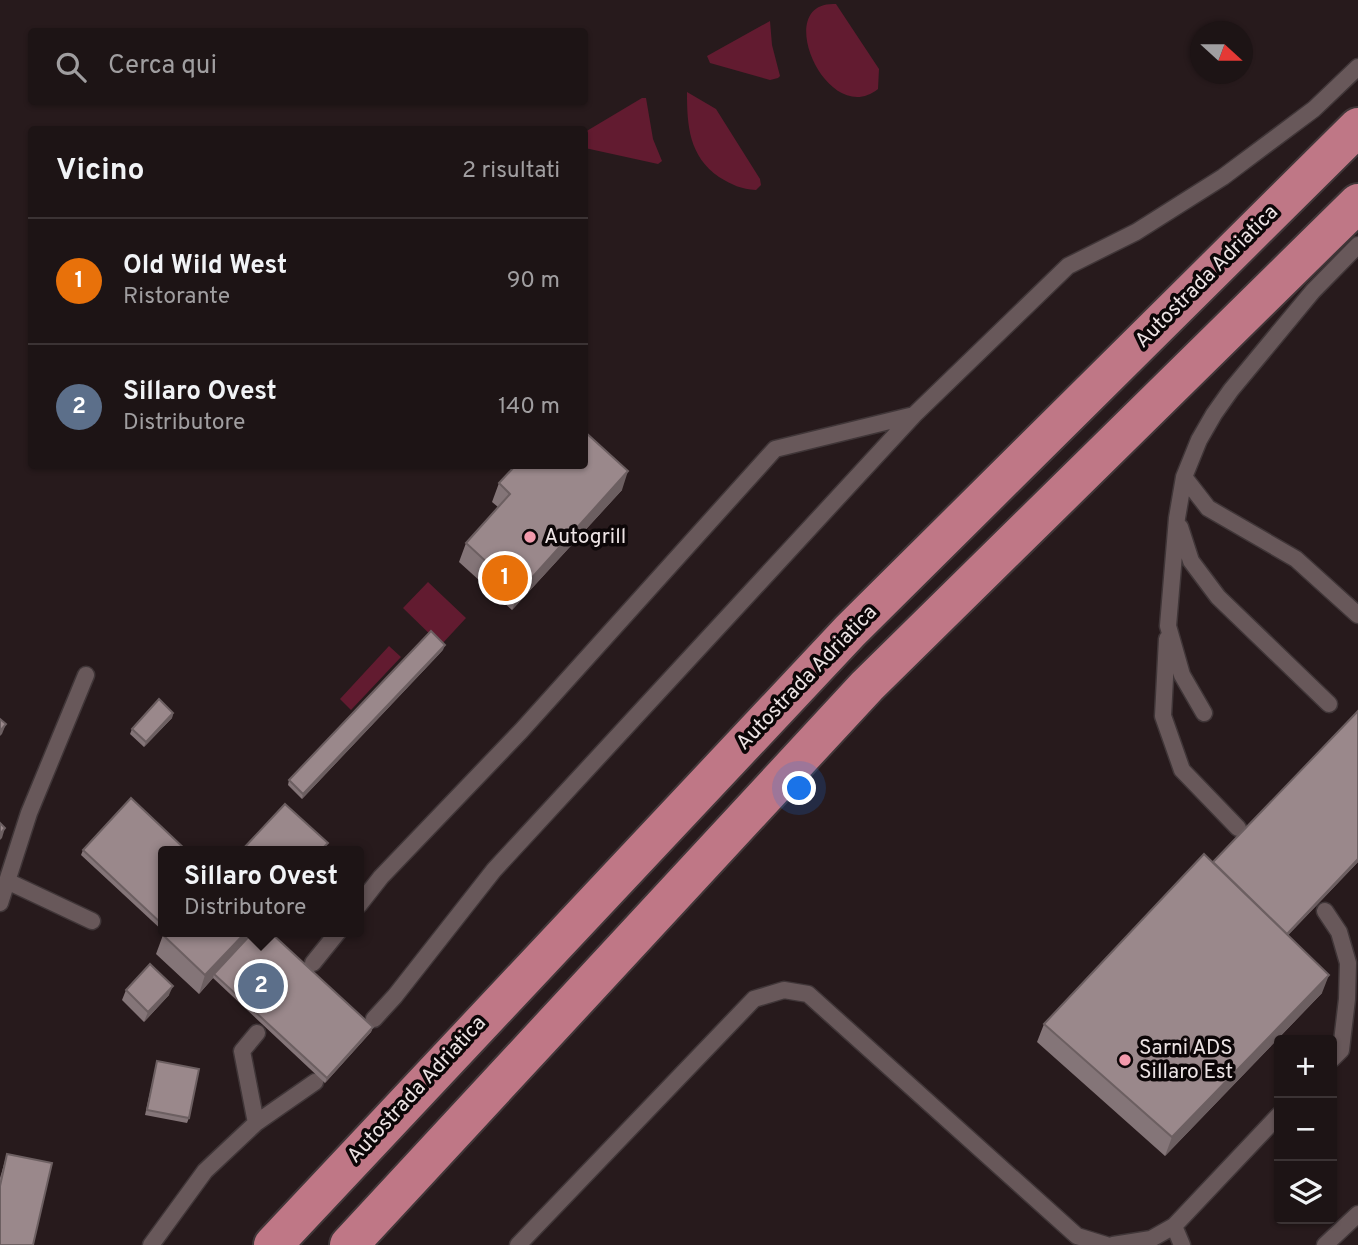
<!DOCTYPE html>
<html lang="it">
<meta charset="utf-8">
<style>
:root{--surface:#1d1415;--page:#2a2122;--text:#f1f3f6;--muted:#a09ea0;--line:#3b3334;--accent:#8c9099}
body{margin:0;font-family:Overpass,sans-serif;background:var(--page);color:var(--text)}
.controls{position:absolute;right:21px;bottom:21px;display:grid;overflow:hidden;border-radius:7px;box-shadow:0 2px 5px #0004}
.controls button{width:63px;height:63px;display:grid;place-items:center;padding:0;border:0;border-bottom:2px solid var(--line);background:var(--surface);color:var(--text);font:35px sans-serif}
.compass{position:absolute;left:1190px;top:21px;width:63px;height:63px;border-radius:50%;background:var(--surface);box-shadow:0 2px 5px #0004;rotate:111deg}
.you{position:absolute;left:800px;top:789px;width:24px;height:24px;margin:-18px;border:5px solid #fff;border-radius:50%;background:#1a73e8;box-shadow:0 0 0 10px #1a73e833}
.badge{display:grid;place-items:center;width:46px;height:46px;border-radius:50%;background:var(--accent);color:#fff;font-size:23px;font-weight:700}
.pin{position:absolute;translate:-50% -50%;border:4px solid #fff;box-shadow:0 2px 7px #0006}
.popup{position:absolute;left:158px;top:846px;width:206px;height:91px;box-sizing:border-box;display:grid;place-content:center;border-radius:7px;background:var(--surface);filter:drop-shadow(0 2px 5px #0005);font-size:23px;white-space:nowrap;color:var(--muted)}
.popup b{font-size:26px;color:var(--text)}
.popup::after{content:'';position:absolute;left:50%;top:100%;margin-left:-14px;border:14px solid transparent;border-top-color:var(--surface)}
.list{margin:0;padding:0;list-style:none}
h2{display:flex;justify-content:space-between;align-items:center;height:91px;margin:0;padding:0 28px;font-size:30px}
h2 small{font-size:23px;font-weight:400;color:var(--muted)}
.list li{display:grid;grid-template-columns:46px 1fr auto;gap:21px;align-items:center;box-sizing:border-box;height:126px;padding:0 28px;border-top:2px solid var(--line)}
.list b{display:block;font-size:26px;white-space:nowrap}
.list p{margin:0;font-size:23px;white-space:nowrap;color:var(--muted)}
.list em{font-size:23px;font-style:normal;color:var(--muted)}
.icon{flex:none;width:38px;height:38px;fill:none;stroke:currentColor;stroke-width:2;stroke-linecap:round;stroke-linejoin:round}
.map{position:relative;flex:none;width:1358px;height:1245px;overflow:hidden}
.search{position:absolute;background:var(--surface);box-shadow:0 2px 5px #0004;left:28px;top:28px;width:560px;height:77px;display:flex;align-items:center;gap:18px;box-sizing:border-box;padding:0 24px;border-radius:7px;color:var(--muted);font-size:26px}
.panel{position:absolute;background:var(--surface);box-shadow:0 2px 5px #0004;left:28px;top:126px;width:560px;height:343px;border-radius:7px}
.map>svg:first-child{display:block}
</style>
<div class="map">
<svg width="1358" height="1245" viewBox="0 0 1358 1245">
<rect width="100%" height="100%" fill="#271a1c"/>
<path fill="#621b30" d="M836 4 879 69 878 89C827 130 770 0 836 4Z
M770 21 772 45 780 76 778 78 770 80 710 63 707 56Z
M687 92 716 109 760 179 761 185 756 190C741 189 732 185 719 177 689 156 687 126 687 92Z
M642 98H646L653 139 662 161 658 164 585 148V132Z
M428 582 466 618 441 645 403 608Z
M389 646 401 657 351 710 340 699Z"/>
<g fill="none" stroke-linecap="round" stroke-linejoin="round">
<g stroke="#403638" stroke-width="19">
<path id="lane" d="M1184 477 1208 508 1296 559 1358 615
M1180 527 1191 561 1218 597 1329 704
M1167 639 1163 716 1182 770 1238 828
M1204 713 1182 675 1168 626 1177 518 1184 477 1199 440 1214 414 1231 390 1313 291 1358 245
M7 881 92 921
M0 903 29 813 86 675
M359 905 381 877 521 731 775 449 914 415
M1325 911 1339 932 1348 963 1347 999 1341 1050 1332 1059
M313 963 338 932
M374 1019 395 996 494 870 914 415 1068 266 1136 232 1223 177 1314 109 1358 67
M256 1123 242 1051 257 1033
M1174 1226 1182 1245
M151 1245 205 1171 256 1123 315 1082
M518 1245 754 999 784 990 808 994 1077 1236 1106 1245
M1113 1245 1151 1239 1174 1226 1279 1115
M1325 1245 1358 1214"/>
</g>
<g stroke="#403638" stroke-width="42">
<path id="highway" d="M273 1245 850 631 1358 127
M349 1245 867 686 1358 203"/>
</g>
<use href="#lane" stroke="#68585a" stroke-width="16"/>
<use href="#highway" stroke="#bf7786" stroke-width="38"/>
</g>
<path fill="#847578" d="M499 483 622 490 512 610 459 562 466 543 498 507 492 502Z
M443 650 302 799 288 785 289 780Z
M1358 711V862L1288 935 1322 993 1165 1156 1037 1042 1044 1024 1213 862Z
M173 713 172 718 144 747 130 734 132 729Z
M83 850 163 851V932H270L373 1027 371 1032 325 1083 213 978 199 994 156 954 163 935 165 933 81 855Z
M126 990 169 995 144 1022 122 1000Z
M157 1061 189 1118 187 1123 145 1115Z
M7 1154 0 1245V1178Z"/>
<path fill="#6c5f61" d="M628 471 622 490 512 610 519 592Z
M445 645 443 650 302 799 303 794Z
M173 713 172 718 144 747 146 742Z
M6 724 2 734 0 736V731Z
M5 828 2 838 0 840V834Z
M1358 859V862L1276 948 1278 944Z
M246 932H256L214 974 213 978 199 994 205 975Z
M1329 975 1322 993 1165 1156 1172 1137Z
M173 986 169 995 144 1022 148 1012Z
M373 1027 371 1032 325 1083 327 1078Z"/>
<path fill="#9a888b" stroke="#6c5f61" stroke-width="2" d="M584 431 628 471 519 592 466 543 510 494 499 483 515 466H584Z
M431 631 445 645 303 794 289 780Z
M159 699 173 713 146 742 132 729Z
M1358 711V859L1287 934 1213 862Z
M0 719 6 724 0 731Z
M131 798 187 851H163V925L83 850Z
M285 804 328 843 320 851H241Z
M0 823 5 828 0 834Z
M1204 854 1329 975 1172 1137 1044 1024Z
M166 932H246L205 975 163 935Z
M253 932H270L373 1027 327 1078 214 974Z
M150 964 173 986 148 1012 126 990Z
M157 1061 199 1069 189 1118 147 1110Z
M7 1154 52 1163 33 1245H0V1186Z"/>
<g fill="#f29aac" stroke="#0c0607" stroke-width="2.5">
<circle cx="530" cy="537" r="7"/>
<circle cx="1125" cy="1060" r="7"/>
</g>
<g text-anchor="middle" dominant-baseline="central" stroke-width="7" stroke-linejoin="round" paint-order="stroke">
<g font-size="21" fill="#ece3e4" stroke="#0c0607">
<text transform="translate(1207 277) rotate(-45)">Autostrada Adriatica</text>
<text transform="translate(807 678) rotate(-46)">Autostrada Adriatica</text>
<text transform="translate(417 1090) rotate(-47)">Autostrada Adriatica</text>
</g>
<g font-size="21" fill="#ece3e4" stroke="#0c0607" text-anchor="start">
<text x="544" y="537">Autogrill</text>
<text x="1139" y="1048">Sarni ADS<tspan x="1139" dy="24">Sillaro Est</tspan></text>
</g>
</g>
</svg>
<div class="controls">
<button>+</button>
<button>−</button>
<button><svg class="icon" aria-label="layers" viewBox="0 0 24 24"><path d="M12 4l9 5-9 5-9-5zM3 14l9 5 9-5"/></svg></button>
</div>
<svg class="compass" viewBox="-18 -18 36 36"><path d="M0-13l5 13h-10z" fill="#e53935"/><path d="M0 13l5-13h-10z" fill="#a09ea0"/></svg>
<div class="you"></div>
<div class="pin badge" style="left:505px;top:578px;background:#e8710a">1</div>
<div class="pin badge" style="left:261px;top:986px;background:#5c6f8a">2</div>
<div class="popup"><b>Sillaro Ovest</b>Distributore</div>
<div class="search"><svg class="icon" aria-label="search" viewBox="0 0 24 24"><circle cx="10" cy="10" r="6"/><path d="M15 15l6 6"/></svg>Cerca qui</div>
<section class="panel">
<h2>Vicino<small>2 risultati</small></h2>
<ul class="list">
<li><span class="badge" style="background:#e8710a">1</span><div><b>Old Wild West</b><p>Ristorante</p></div><em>90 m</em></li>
<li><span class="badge" style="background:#5c6f8a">2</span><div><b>Sillaro Ovest</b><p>Distributore</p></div><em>140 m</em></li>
</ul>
</section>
</div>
